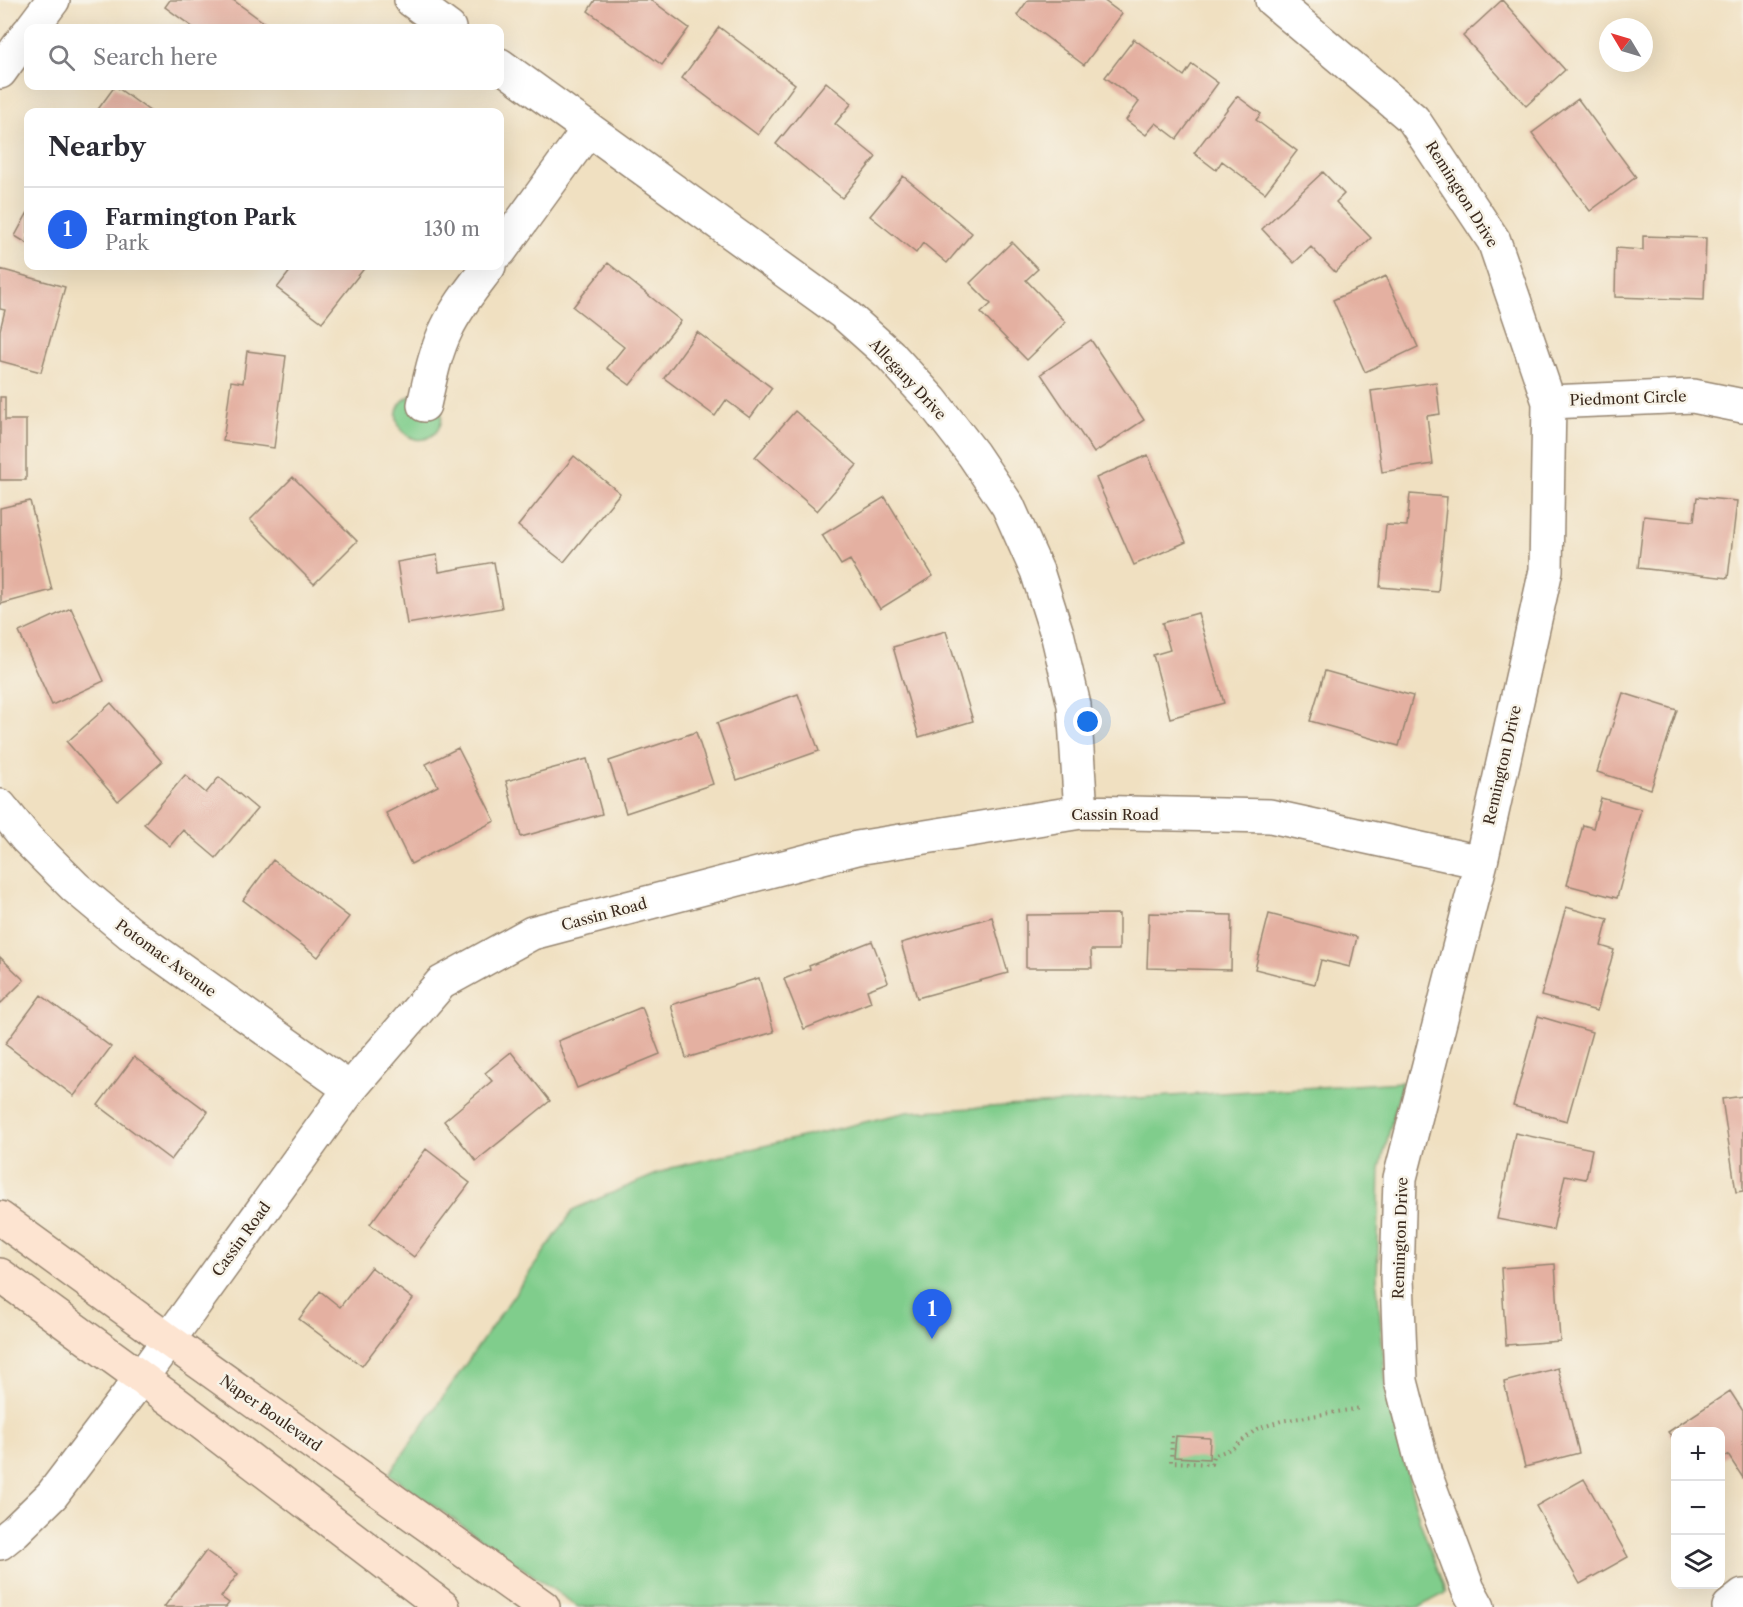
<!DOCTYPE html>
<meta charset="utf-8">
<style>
:root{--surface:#fff;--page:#f2f2f3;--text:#2b2b33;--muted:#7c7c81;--line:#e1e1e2;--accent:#2563eb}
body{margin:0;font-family:"Libre Caslon Text",serif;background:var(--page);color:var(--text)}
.controls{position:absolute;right:18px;bottom:18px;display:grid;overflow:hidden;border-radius:12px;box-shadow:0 6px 24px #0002}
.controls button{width:54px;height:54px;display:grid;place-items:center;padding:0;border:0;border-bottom:2px solid var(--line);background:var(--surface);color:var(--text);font:30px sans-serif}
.compass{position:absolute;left:1599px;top:18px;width:54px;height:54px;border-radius:50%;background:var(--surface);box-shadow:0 6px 24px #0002;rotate:308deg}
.you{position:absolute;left:1088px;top:722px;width:21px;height:21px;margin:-15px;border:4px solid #fff;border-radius:50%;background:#1a73e8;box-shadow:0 0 0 9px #1a73e833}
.badge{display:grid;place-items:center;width:39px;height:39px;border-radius:50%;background:var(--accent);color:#fff;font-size:20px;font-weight:700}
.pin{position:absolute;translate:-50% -50px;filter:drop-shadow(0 2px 3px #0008)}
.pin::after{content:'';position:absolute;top:32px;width:21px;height:18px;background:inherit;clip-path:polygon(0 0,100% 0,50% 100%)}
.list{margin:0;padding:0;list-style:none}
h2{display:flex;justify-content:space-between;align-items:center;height:78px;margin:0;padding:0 24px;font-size:26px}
h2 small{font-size:20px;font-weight:400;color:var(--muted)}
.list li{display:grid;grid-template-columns:39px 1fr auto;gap:18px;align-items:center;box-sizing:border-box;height:84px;padding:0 24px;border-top:2px solid var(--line)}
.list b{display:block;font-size:22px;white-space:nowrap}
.list p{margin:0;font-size:20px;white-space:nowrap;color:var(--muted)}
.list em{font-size:20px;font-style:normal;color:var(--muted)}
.icon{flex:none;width:33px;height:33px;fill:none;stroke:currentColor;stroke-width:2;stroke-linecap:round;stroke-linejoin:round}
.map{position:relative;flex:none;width:1743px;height:1607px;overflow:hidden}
.search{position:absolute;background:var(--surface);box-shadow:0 6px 24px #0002;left:24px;top:24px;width:480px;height:66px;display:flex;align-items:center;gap:15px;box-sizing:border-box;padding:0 21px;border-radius:12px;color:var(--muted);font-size:22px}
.panel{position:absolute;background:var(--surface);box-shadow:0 6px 24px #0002;left:24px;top:108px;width:480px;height:162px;border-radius:12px}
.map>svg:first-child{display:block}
</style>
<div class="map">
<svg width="1743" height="1607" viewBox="0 0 1743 1607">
<rect width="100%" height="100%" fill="#f7f3e8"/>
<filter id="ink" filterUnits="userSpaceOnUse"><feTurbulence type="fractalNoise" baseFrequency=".0167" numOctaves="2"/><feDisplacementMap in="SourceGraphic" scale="12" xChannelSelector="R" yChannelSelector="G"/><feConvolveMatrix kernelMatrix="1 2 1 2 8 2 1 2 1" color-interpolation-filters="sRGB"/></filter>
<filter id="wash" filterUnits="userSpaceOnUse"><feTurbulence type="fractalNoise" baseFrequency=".008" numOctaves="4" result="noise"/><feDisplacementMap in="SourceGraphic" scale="24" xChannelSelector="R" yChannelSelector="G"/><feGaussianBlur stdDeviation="1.35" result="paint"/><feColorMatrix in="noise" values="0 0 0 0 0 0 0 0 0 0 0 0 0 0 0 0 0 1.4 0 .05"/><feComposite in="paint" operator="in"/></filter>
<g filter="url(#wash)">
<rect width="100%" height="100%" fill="#f0e0c1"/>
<path fill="#80cd8c" stroke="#5e7c55" stroke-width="1.5" d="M415 394 440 407C443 416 443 425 435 433 409 457 375 408 415 394Z
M1402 1082 1380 1168 1377 1284 1387 1395 1419 1519 1446 1593 1419 1607H578L389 1474 574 1209 671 1168 907 1112Z"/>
<g id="blocks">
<path fill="#e4b0a1" d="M170 0H233L269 26 267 28H194L165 7Z
M595 0H651L689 28 662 65 588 11Z
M1028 0H1103L1122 14 1084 65 1017 15Z
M1502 0 1565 70 1526 106 1463 36Z
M719 27 795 84 758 135 682 78Z
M1134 39 1184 76 1192 64 1218 83 1177 139 1156 123 1146 135 1126 120 1139 102 1105 77Z
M826 82 852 103 835 124 876 157 842 198 776 144Z
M115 86 151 112H96Z
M1237 96 1261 114 1256 120 1297 151 1265 193 1222 161 1216 170 1194 153Z
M1578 99 1636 177 1590 211 1532 133Z
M1323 172 1344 194 1336 202 1371 238 1335 272 1311 247 1294 263 1262 229Z
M903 176 972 233 947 263 923 243 916 253 870 216Z
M28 212V244L15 236Z
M1643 236 1706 238 1704 300 1615 297 1616 248 1643 250Z
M1012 242 1038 269 1026 280 1066 322 1027 360 981 313 991 304 970 283Z
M608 263 681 321 630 385 607 368 624 347 573 307Z
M294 266H366L322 322 277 288Z
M0 269 65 287 41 372 0 361V330L5 310 0 309Z
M1386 276 1418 347 1365 372 1333 300Z
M697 332 772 388 750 418 726 400 715 416 664 378Z
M1091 340 1144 420 1094 453 1041 374Z
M247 351 286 356 274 448 223 441 231 381 243 383Z
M1436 382 1440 414 1427 416 1433 464 1382 472 1371 391Z
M0 397H5V420H26V480H0Z
M795 411 857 465 817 511 755 457Z
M1148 455 1186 542 1134 565 1096 478Z
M574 456 620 493 564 562 518 526Z
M293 477 357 541 314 584 250 520Z
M1410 494 1447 497 1438 592 1380 587 1386 525 1407 526Z
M885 497 933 576 880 609 850 560 841 565 822 535Z
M1697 497 1737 501 1728 578 1638 568 1644 516 1694 521Z
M30 501 52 590 1 604 0 508Z
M437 555 439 572 494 562 502 608 407 624 397 562Z
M71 608 104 681 52 705 19 632Z
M1198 613 1224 703 1170 718 1153 655 1170 650 1162 623Z
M946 631 973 721 919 737 893 647Z
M1325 671 1413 696 1399 746 1310 721Z
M1623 693 1677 710 1651 789 1597 772Z
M798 694 819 751 737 780 717 723Z
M111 703 162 762 118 801 67 742Z
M696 732 713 784 626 813 609 761Z
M458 748 495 821 411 864 386 813 438 786 426 764Z
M587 759 602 814 521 837 506 781Z
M185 775 206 793 219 777 257 809 216 858 183 830 170 846 144 824Z
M1601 798 1641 809 1617 898 1567 885 1583 825 1593 828Z
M273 860 349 917 318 957 243 900Z
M1566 907 1608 919 1601 946 1614 950 1597 1011 1541 996Z
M1149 913 1232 915 1231 970 1147 968Z
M1119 914V950H1091L1092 968H1026V915Z
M1269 914 1357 937 1350 967 1321 960 1315 984 1255 969Z
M992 917 1008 973 917 998 901 943Z
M872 941 888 982 867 990 871 1002 804 1029 784 979 810 969 809 966Z
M0 957 24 980 0 1004Z
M759 978 774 1032 686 1058 671 1005Z
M41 995 111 1047 74 1096 5 1044Z
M642 1007 660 1054 577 1088 558 1041Z
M1538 1016 1592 1032 1567 1121 1513 1106Z
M511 1052 550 1101 476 1161 444 1121 492 1081 485 1073Z
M134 1057 208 1112 171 1160 98 1105Z
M1743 1096V1191L1736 1192 1722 1099Z
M1515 1133 1592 1149 1586 1179 1565 1175 1553 1230 1497 1219Z
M426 1149 470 1183 414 1257 370 1224Z
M1555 1264 1560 1341 1506 1345 1501 1268Z
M371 1267 413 1299 362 1366 299 1319 320 1291 340 1307Z
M1558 1368 1579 1453 1525 1467 1504 1382Z
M1730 1391 1743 1411V1478L1728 1455 1720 1460V1432H1676V1442L1668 1432Z
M1176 1436 1210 1438 1209 1459 1174 1457Z
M1584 1479 1628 1557 1580 1584 1536 1506Z
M206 1551 238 1574 221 1597 229 1603 226 1607H164Z"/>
</g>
</g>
<g filter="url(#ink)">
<use href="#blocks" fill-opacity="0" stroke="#968570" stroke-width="1.5"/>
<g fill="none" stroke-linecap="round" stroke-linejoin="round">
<g stroke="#968570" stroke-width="36">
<path id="street" d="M411 0 449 28
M1272 0 1413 119 1494 241 1549 402 1546 570 1481 862 1400 1178 1397 1279 1401 1381 1425 1474 1468 1589 1478 1607
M32 28 53 0
M500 65 843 313 890 355 931 400 973 454 1008 506 1037 571 1058 637 1074 705 1081 812
M0 72 28 33
M500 251 588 130
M1549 402 1693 396 1743 406
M424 405C430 379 435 352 447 328 458 305 474 286 489 266
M0 806 26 838 75 887 130 933 350 1089
M0 1543 15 1531 52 1495 141 1378 350 1089 441 983 532 933 857 848 1081 812 1270 816 1481 862
M1729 1607 1743 1596"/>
</g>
<g stroke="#968570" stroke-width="36">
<path id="secondary" d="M0 1218 168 1340 543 1607
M0 1275 173 1401 443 1607"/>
</g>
<path stroke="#968570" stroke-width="4" stroke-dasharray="1.5 4.5" stroke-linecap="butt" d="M1172 1436 1171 1462 1211 1464 1213 1456 1233 1448 1257 1429 1281 1421 1361 1408"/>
<use href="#street" stroke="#fff" stroke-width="33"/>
<use href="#secondary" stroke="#fde4d1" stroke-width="33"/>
</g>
</g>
<g text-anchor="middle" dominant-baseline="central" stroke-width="5" stroke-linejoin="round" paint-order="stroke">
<g font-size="15" fill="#3b2a1e" stroke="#f7f3e8">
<text transform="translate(1462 194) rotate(58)">Remington Drive</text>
<text transform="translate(908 379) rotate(47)">Allegany Drive</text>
<text transform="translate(1628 398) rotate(-2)">Piedmont Circle</text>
<text transform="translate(1502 765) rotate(-77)">Remington Drive</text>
<text x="1115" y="814">Cassin Road</text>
<text transform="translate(604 914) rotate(-15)">Cassin Road</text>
<text transform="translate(166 958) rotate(36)">Potomac Avenue</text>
<text transform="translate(1400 1238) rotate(-88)">Remington Drive</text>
<text transform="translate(241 1239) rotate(-54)">Cassin Road</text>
<text transform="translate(271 1413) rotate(35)">Naper Boulevard</text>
</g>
</g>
</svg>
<div class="controls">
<button>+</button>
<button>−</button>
<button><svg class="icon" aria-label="layers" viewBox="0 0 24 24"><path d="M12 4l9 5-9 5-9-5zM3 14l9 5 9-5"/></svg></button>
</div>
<svg class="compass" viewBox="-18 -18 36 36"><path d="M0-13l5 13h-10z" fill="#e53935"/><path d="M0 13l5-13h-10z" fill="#7c7c81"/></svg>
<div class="you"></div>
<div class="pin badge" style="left:932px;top:1339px">1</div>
<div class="search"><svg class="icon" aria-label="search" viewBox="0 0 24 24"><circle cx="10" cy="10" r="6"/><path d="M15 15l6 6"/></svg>Search here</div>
<section class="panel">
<h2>Nearby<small></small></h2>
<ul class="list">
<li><span class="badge">1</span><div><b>Farmington Park</b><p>Park</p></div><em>130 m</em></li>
</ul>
</section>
</div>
